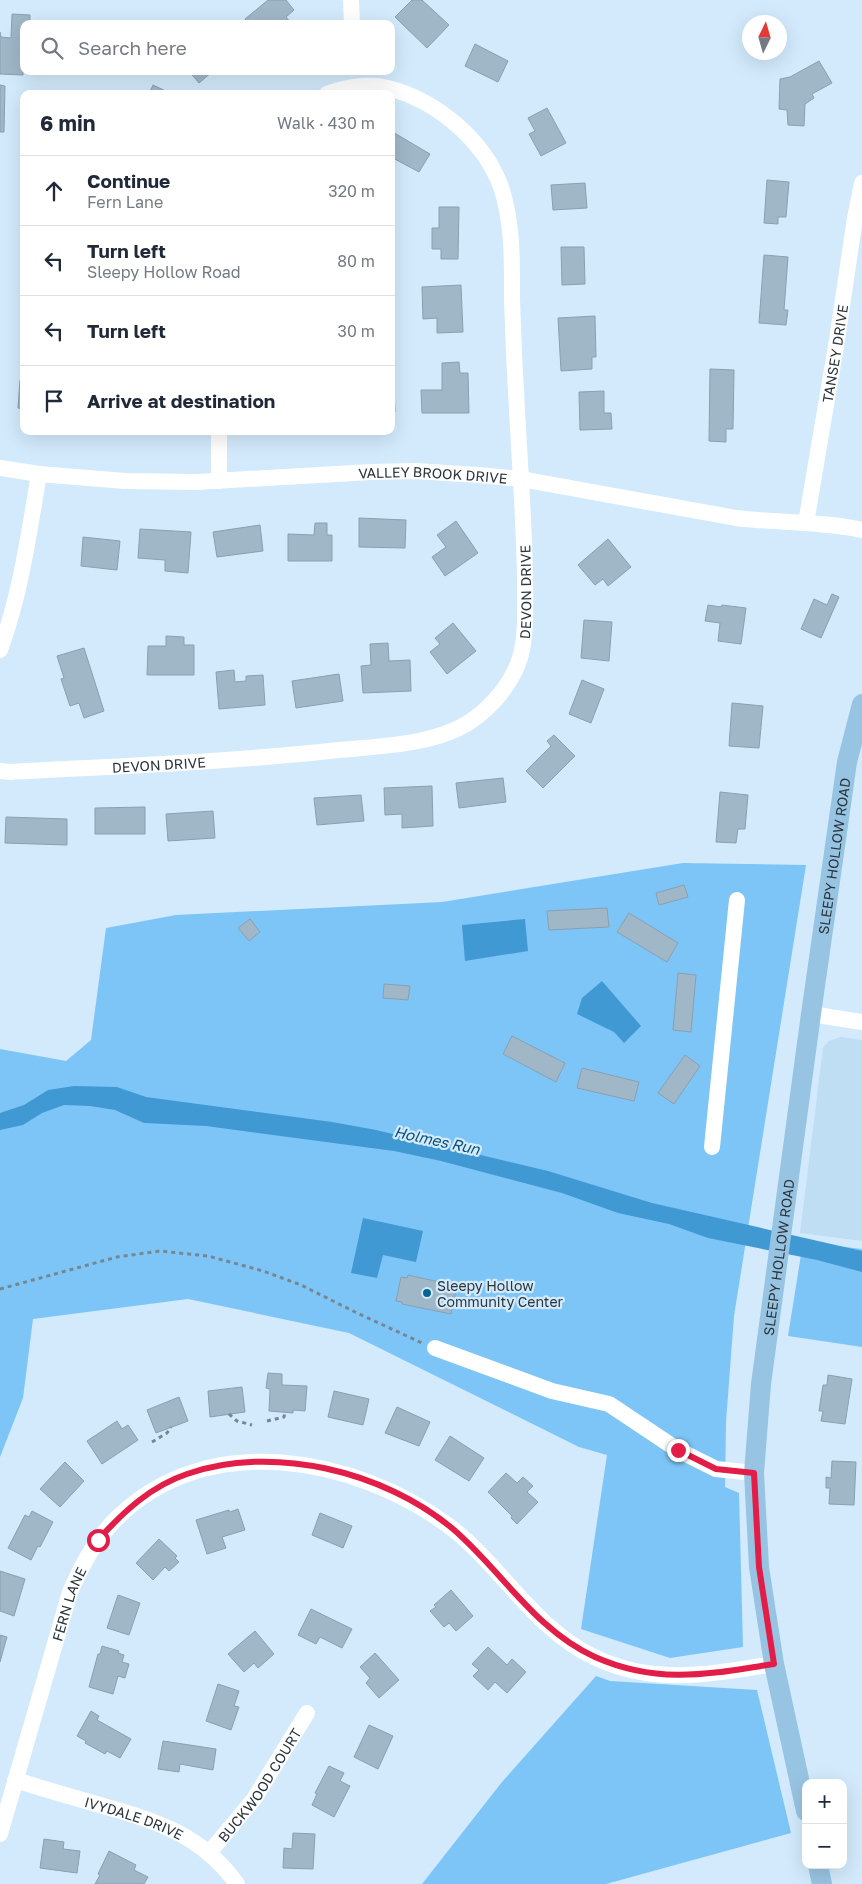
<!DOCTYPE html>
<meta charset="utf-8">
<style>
:root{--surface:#fff;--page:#f2f2f3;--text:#1f2937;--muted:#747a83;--line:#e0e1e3}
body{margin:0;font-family:"Golos Text",sans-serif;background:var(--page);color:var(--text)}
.controls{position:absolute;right:15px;bottom:15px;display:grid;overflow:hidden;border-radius:10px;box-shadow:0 5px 20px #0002}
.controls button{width:45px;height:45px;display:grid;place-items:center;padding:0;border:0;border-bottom:1px solid var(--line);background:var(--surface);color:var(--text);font:25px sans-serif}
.compass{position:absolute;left:742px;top:15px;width:45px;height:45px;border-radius:50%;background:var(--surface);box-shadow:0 5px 20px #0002;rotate:5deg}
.stop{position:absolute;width:15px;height:15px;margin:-11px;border:4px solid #e11d48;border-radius:50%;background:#fff}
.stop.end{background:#e11d48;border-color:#fff;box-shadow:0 1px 5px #0008}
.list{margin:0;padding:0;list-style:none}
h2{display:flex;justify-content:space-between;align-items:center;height:65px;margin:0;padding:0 20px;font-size:21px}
h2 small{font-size:16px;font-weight:400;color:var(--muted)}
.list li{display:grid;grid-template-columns:32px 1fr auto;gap:15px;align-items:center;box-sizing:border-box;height:70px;padding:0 20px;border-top:1px solid var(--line)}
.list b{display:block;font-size:19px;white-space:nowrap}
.list p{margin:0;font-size:16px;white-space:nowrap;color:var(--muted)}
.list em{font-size:16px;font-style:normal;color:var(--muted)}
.icon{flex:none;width:28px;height:28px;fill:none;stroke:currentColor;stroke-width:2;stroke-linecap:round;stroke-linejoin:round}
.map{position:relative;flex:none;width:862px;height:1884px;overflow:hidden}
.search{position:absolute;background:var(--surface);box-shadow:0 5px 20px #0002;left:20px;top:20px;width:375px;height:55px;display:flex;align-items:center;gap:12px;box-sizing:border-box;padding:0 18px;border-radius:10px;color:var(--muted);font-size:19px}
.panel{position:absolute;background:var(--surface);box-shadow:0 5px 20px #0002;left:20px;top:90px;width:375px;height:345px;border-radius:10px}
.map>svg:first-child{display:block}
</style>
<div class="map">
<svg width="862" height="1884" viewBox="0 0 862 1884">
<rect width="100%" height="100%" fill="#d2eafc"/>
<path fill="#bfdef3" d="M841 1037 862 1040V1241L800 1233 823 1048 829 1041Z"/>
<path fill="#7dc5f7" d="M683 863 806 865 734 1316 726 1422 725 1487 739 1493 743 1647 670 1658 581 1629 607 1455 579 1447 349 1333 188 1299 33 1319 23 1398 0 1457V1049L66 1061 91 1040 106 928 176 915 442 902Z
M803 1242 862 1249V1347L788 1336Z
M596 1676 610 1681 757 1690 791 1833 606 1884H422L502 1782Z"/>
<path fill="#4099d3" d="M525 919 528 951 465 961 462 925Z
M602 981 641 1026 624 1043 614 1032 577 1014 582 998Z
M74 1086 117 1087 146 1097 332 1122 376 1130 548 1171 652 1203 862 1251V1272L817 1260 708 1238 669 1224 618 1213 562 1193 441 1161 394 1151 206 1126 144 1123 115 1110 90 1106 64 1105 42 1113 23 1125 0 1130V1113L24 1105 48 1090Z
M363 1218 423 1231 416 1262 383 1255 377 1278 351 1273Z"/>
<path fill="#a0b7c8" stroke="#89a0b1" d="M268 0H286L294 10 286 17 291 23 249 24 245 19Z
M412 0H422L449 25 427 48 395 17Z
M12 14 30 15V24H24L23 75 0 74V32L1 37 11 38Z
M475 44 508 61 498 82 465 66Z
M819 61 832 83 812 94 814 98 805 104 804 126 788 125 787 110 779 109 780 79 790 77Z
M189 71H213L199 83Z
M0 85 5 86 4 132H0Z
M153 85 172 94H149Z
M547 108 566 143 541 156 529 134 535 131 528 118Z
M391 131 430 154 419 172 391 157Z
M767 180 789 182 786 217H778V224L764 223Z
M585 183 587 208 553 210 551 185Z
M439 207H459L458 259H441V249H432V228H439Z
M561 247H584L585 284 562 285Z
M764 255 788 257 784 310H788L786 325 759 323Z
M461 285 463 332 437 333V318L423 319 422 287Z
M595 316 596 357H592V369L561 371 558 318Z
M459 362 460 373H468L469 413H422L421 390H442V363Z
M710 369 734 370 733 429H726V442L709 441Z
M20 380H24V409L18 408Z
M391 387H394L395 412 391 413Z
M604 391V413H611L612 429 580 430 579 392Z
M359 518 406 520 405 548 359 547Z
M456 521 478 553 445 576 432 557 446 547 437 535Z
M315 523H327V535H332V561H288V534L314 535Z
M260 525 263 551 217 557 213 532Z
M140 529 191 532 188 573 165 571V560L138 558Z
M83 537 120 541 117 570 81 566Z
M608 539 631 567 608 586 603 579 595 585 578 565Z
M832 594 839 597 821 638 801 629 814 599 827 605Z
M708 605 721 607 722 605 746 608 741 644 718 641 720 623 705 621Z
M584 620 612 622 609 661 581 658Z
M453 623 476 651 447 674 430 652 440 644 435 638Z
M166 636 184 637V645H194V675H147L148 646H166Z
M388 643 389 661 410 660 411 691 363 693 361 666 371 665 370 644Z
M84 648 104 711 84 718 79 703 70 706 61 679 64 678 57 656Z
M234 670 235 682 246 681V676L263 675 265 705 219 709 216 672Z
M339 674 343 701 296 708 292 681Z
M582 680 604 689 591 723 569 714Z
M732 703 763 706 759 748 729 746Z
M554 735 575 756 543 788 526 771 551 746 547 741Z
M503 778 506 802 459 808 456 783Z
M432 786 433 826 402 828V814L385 815 384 788Z
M720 792 748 795 745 829H738L736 843 716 842Z
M361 795 364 821 317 825 314 798Z
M145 807V834H95V808Z
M213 811 215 838 168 841 166 814Z
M6 817 67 819V845L5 843Z
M684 885 688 897 659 905 656 893Z
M607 908 609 927 549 930 547 911Z
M629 913 678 943 667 962 617 932Z
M250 919 260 932 249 941 238 928Z
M678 973 696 975 691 1032 673 1030Z
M384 984 410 986 408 1000 383 998Z
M512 1036 565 1063 556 1082 503 1054Z
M685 1055 700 1066 674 1104 658 1093Z
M582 1068 639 1082 634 1101 577 1088Z
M408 1275 457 1286 451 1314 402 1304V1302L396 1301 401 1277 407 1278Z
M268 1373 282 1374V1385L307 1386 305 1411 293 1410V1413L269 1411 270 1389 266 1388Z
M828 1375 852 1379 845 1424 821 1421 823 1411H819L823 1385H827Z
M242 1387 245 1412 210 1417 208 1391Z
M334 1391 369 1399 363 1425 328 1417Z
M179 1397 188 1421 156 1433 147 1410Z
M397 1407 430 1422 419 1446 385 1433Z
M117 1421 122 1429 128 1425 138 1440 102 1464 87 1441Z
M450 1436 484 1458 469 1481 435 1460Z
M832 1461 856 1462 854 1505 829 1504 830 1488H826V1477L831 1478Z
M65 1462 84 1481 60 1507 40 1489Z
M506 1473 517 1483 523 1477 533 1486 527 1492 538 1502 517 1524 511 1518 512 1516 488 1492Z
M238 1509 245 1530 222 1537 226 1548 207 1554 196 1520 229 1510 230 1512Z
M32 1511 53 1522 40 1547 38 1546 31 1560 8 1548 25 1515 29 1517Z
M320 1513 352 1526 343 1548 312 1535Z
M159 1539 177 1556 175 1558 179 1562 169 1571 165 1567 153 1580 136 1563Z
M0 1571 25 1579 14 1616 0 1611Z
M451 1590 473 1616 456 1631 449 1623 444 1627 430 1611 436 1607 434 1605Z
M118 1595 140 1603 129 1635 107 1628Z
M311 1609 352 1629 342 1648 320 1637 316 1644 298 1635Z
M255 1631 274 1654 258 1668 254 1663 244 1672 228 1654Z
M0 1635 7 1637 0 1662Z
M102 1646 119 1651 118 1653 124 1655 122 1662 129 1664 125 1678 118 1676 113 1694 89 1687 98 1654H100Z
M488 1647 507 1665 512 1659 526 1672 507 1693 495 1682 488 1690 473 1676 479 1670 472 1664Z
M375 1653 399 1680 379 1698 366 1683 370 1678 360 1667Z
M218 1684 239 1691 234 1706 239 1707 231 1730 206 1721Z
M91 1711 99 1716 97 1720 131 1739 120 1758 107 1751 105 1754 85 1743 86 1741 77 1736Z
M369 1725 393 1736 378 1769 354 1757Z
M163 1741 216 1749 213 1770 180 1764 179 1772 158 1769Z
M329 1766 344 1773 340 1781 350 1786 334 1817 312 1805 317 1794 315 1793Z
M293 1833 315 1834 313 1869 283 1868 284 1848 292 1849Z
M44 1839 64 1842 63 1849 80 1851 77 1873 40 1868Z
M109 1851 136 1865 134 1870 148 1877 144 1884H95L100 1875 98 1874Z"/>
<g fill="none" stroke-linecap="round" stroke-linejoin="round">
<path stroke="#768793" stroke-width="3" stroke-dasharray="4 4" stroke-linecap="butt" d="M0 1289 117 1257 160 1251 208 1256 263 1271 301 1285 355 1312 422 1343
M229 1414 237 1421 252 1425
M267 1421 284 1417 285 1412
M152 1442 167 1433 171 1427"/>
<g stroke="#fff" stroke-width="16">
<path d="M351 0 352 24"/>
<path d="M219 431V481"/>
<path id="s1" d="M0 468 39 474 125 481 197 482 371 472 415 471 478 475 521 479 736 518C778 523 821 521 862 530"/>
<path id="s2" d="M806 523 837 340 855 218 862 183"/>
<path d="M0 650C21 593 29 532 39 474"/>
<path id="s3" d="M0 771 10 772C120 766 230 762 339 750 381 746 435 745 471 721 493 706 512 683 520 658 527 634 525 602 525 578 524 515 519 453 516 391 514 360 513 329 512 298 512 261 513 223 501 187 484 140 436 100 388 88 368 83 345 87 327 94"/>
<path d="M811 1014 862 1022"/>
<path d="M712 1147 737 900"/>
<path d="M435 1348 552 1391 609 1404 678 1450 716 1469 754 1473"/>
<path id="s4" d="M15 1780C44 1789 72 1797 100 1805 156 1821 201 1834 237 1884"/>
<path id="s5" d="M0 1834 70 1592C82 1565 95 1540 116 1519 207 1428 356 1457 449 1526 502 1566 533 1628 594 1657 654 1686 711 1674 774 1664"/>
<path id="s6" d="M209 1853 254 1799 307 1713"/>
</g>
<g stroke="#98c4e3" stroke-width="20">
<path id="s7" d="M806 1811 774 1664 759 1567 754 1473 761 1384 811 1014 847 762 862 704"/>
<path d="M818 1865 822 1884"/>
</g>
</g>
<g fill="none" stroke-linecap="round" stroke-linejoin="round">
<path stroke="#e11d48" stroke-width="6" d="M98 1540C123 1512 151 1486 187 1474 272 1444 384 1471 453 1529 501 1570 535 1630 595 1657 658 1685 709 1674 774 1664L759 1567 754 1473 716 1469 678 1450"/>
</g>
<circle fill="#066393" stroke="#d2eafc" stroke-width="2" cx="427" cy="1293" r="5"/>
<g text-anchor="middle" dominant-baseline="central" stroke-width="4.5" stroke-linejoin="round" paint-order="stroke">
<g font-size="14" fill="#2b353c" stroke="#d2eafc">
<text stroke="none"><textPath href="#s2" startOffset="172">TANSEY DRIVE</textPath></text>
<text stroke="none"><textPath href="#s1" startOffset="434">VALLEY BROOK DRIVE</textPath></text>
<text stroke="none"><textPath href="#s3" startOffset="624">DEVON DRIVE</textPath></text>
<text stroke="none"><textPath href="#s3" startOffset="159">DEVON DRIVE</textPath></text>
<text stroke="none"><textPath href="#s7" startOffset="965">SLEEPY HOLLOW ROAD</textPath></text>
<text stroke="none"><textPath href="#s7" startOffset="560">SLEEPY HOLLOW ROAD</textPath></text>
<text stroke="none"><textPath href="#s5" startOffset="240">FERN LANE</textPath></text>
<text stroke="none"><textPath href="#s6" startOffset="85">BUCKWOOD COURT</textPath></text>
<text stroke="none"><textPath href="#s4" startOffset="125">IVYDALE DRIVE</textPath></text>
</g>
<g font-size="14" fill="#2b353c" stroke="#d2eafc" text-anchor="start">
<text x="437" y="1285">Sleepy Hollow<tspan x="437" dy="16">Community Center</tspan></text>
</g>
<g font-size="15" font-style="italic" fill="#0c5178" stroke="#d2eafc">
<text transform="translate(437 1140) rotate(12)">Holmes Run</text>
</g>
</g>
</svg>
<div class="controls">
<button>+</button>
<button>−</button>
</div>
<svg class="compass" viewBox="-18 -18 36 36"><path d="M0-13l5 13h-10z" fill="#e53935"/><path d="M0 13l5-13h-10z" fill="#747a83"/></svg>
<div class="stop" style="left:98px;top:1540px"></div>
<div class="stop end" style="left:678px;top:1450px"></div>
<div class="search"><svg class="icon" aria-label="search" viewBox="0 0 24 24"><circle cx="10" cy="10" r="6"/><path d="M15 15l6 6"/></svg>Search here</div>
<section class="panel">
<h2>6 min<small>Walk · 430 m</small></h2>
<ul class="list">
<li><svg class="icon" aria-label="ahead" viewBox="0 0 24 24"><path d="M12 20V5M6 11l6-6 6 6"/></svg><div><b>Continue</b><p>Fern Lane</p></div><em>320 m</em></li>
<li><svg class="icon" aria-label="left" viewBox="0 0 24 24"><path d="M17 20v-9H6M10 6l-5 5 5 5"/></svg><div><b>Turn left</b><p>Sleepy Hollow Road</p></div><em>80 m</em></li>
<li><svg class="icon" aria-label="left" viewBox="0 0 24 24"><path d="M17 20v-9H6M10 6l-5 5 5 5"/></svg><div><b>Turn left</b></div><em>30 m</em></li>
<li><svg class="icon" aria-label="arrive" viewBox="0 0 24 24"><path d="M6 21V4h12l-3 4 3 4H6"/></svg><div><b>Arrive at destination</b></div></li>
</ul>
</section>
</div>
